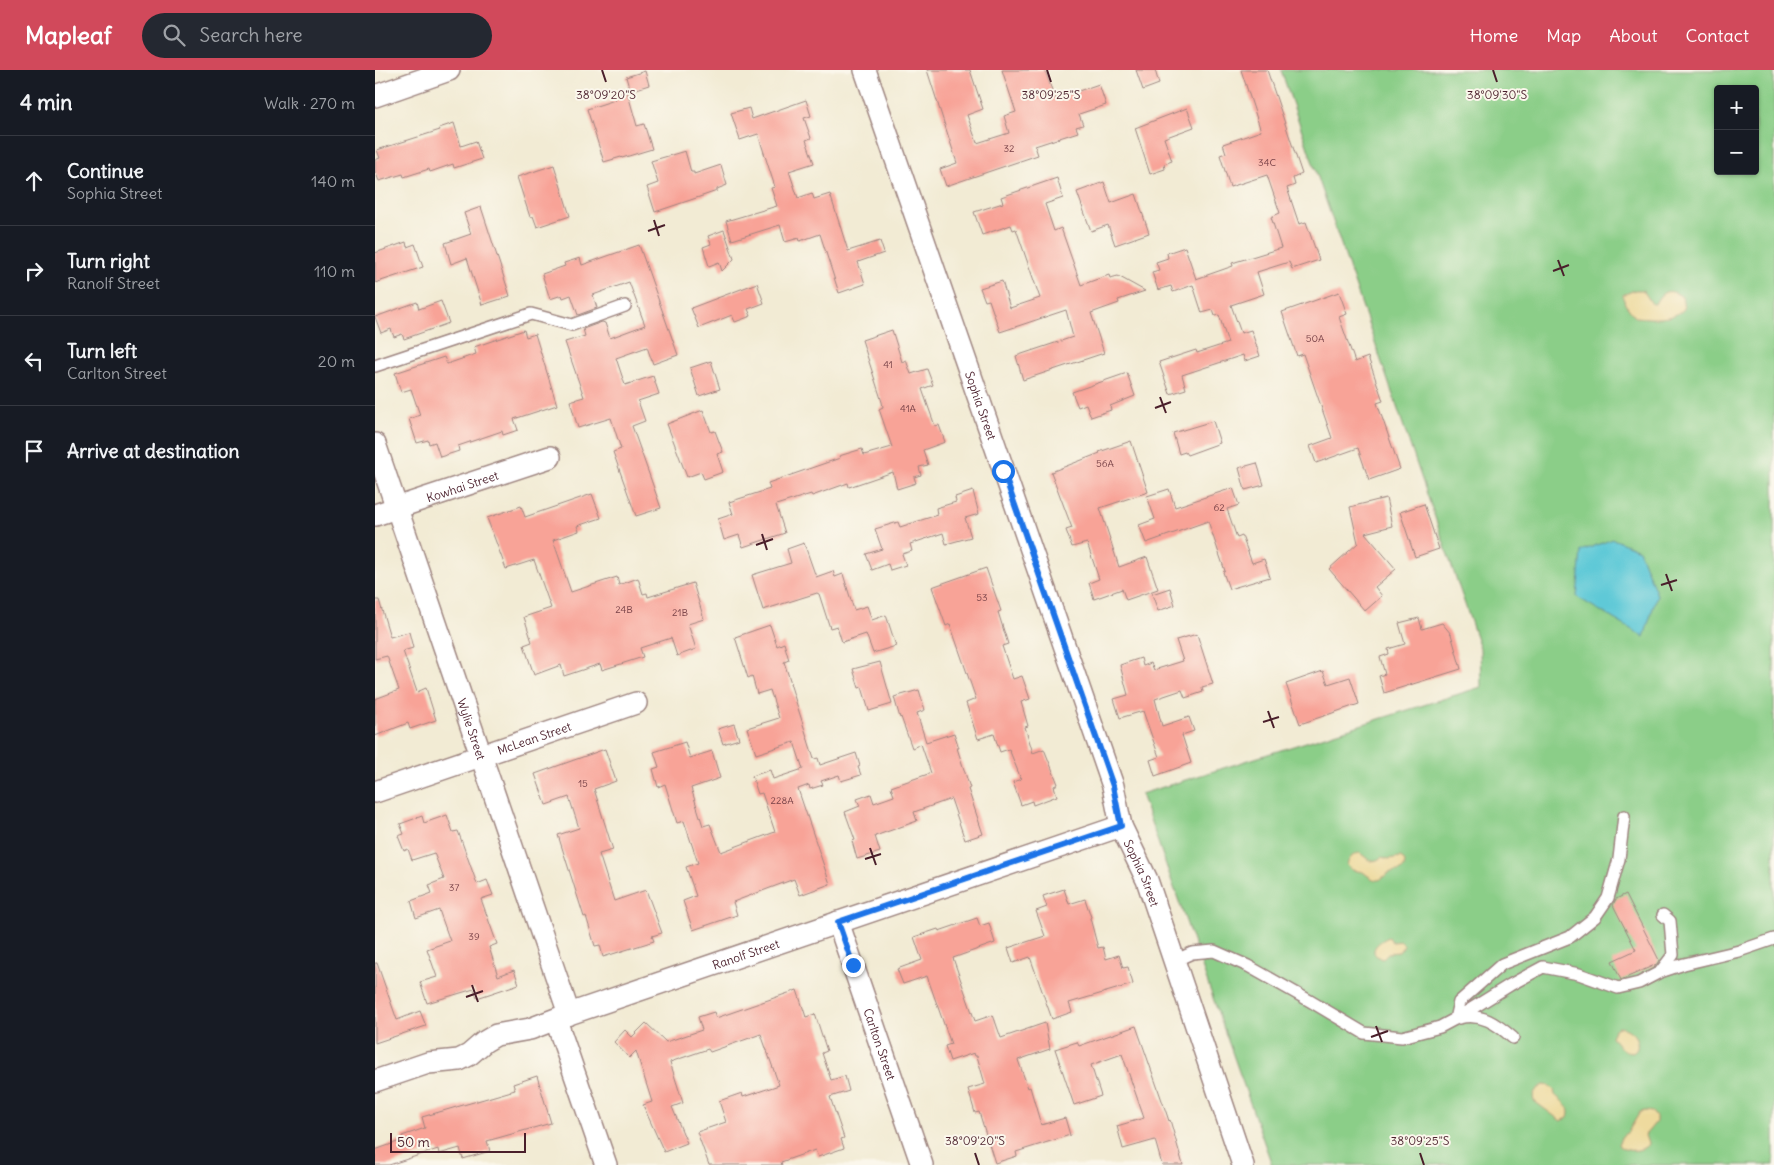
<!DOCTYPE html>
<meta charset="utf-8">
<style>
:root{--surface:#171b24;--page:#242831;--text:#f1f3f6;--muted:#9ea1a6;--line:#363941;--accent:#d1495b}
body{margin:0;font-family:Delius,sans-serif;background:var(--page);color:var(--text)}
.controls{position:absolute;right:15px;top:15px;display:grid;overflow:hidden;border-radius:5px;box-shadow:0 1px 4px #0004}
.controls button{width:45px;height:45px;display:grid;place-items:center;padding:0;border:0;border-bottom:1px solid var(--line);background:var(--surface);color:var(--text);font:25px sans-serif}
.scale{position:absolute;left:15px;bottom:12px;width:136px;box-sizing:border-box;padding-left:5px;border:2px solid #4a1f2b;border-top:0;font-size:14px;line-height:18px;white-space:nowrap;color:#4a1f2b;-webkit-text-stroke:4px #fbf7ec;paint-order:stroke}
.stop{position:absolute;width:15px;height:15px;margin:-11px;border:4px solid #1a73e8;border-radius:50%;background:#fff}
.stop.end{background:#1a73e8;border-color:#fff;box-shadow:0 1px 5px #0008}
.list{margin:0;padding:0;list-style:none}
h2{display:flex;justify-content:space-between;align-items:center;height:65px;margin:0;padding:0 20px;font-size:21px}
h2 small{font-size:16px;font-weight:400;color:var(--muted)}
.list li{display:grid;grid-template-columns:32px 1fr auto;gap:15px;align-items:center;box-sizing:border-box;height:90px;padding:0 20px;border-top:1px solid var(--line)}
.list b{display:block;font-size:19px;white-space:nowrap}
.list p{margin:0;font-size:16px;white-space:nowrap;color:var(--muted)}
.list em{font-size:16px;font-style:normal;color:var(--muted)}
.icon{flex:none;width:28px;height:28px;fill:none;stroke:currentColor;stroke-width:2;stroke-linecap:round;stroke-linejoin:round}
.map{position:relative;flex:none;width:1399px;height:1095px;overflow:hidden}
header{display:flex;align-items:center;gap:30px;box-sizing:border-box;height:70px;padding:0 25px;background:var(--accent);color:#fff}
header strong{font-size:24px}
nav{display:flex;gap:28px;margin-inline-start:auto;font-size:18px}
.search{width:350px;height:45px;background:var(--page);display:flex;align-items:center;gap:12px;box-sizing:border-box;padding:0 18px;border-radius:28px;color:var(--muted);font-size:19px}
main{display:flex}
aside{flex:1;background:var(--surface)}
.map>svg:first-child{display:block}
</style>
<header>
<strong>Mapleaf</strong>
<div class="search"><svg class="icon" aria-label="search" viewBox="0 0 24 24"><circle cx="10" cy="10" r="6"/><path d="M15 15l6 6"/></svg>Search here</div>
<nav><a>Home</a><a>Map</a><a>About</a><a>Contact</a></nav>
</header>
<main>
<aside>
<h2>4 min<small>Walk · 270 m</small></h2>
<ul class="list">
<li><svg class="icon" aria-label="ahead" viewBox="0 0 24 24"><path d="M12 20V5M6 11l6-6 6 6"/></svg><div><b>Continue</b><p>Sophia Street</p></div><em>140 m</em></li>
<li><svg class="icon" aria-label="right" viewBox="0 0 24 24"><path d="M7 20v-9h11M14 6l5 5-5 5"/></svg><div><b>Turn right</b><p>Ranolf Street</p></div><em>110 m</em></li>
<li><svg class="icon" aria-label="left" viewBox="0 0 24 24"><path d="M17 20v-9H6M10 6l-5 5 5 5"/></svg><div><b>Turn left</b><p>Carlton Street</p></div><em>20 m</em></li>
<li><svg class="icon" aria-label="arrive" viewBox="0 0 24 24"><path d="M6 21V4h12l-3 4 3 4H6"/></svg><div><b>Arrive at destination</b></div></li>
</ul>
</aside>
<div class="map">
<svg width="1399" height="1095" viewBox="0 0 1399 1095">
<rect width="100%" height="100%" fill="#fbf7ec"/>
<filter id="ink" filterUnits="userSpaceOnUse"><feTurbulence type="fractalNoise" baseFrequency=".02" numOctaves="2"/><feDisplacementMap in="SourceGraphic" scale="10" xChannelSelector="R" yChannelSelector="G"/><feConvolveMatrix kernelMatrix="1 2 1 2 8 2 1 2 1" color-interpolation-filters="sRGB"/></filter>
<filter id="wash" filterUnits="userSpaceOnUse"><feTurbulence type="fractalNoise" baseFrequency=".0096" numOctaves="4" result="noise"/><feDisplacementMap in="SourceGraphic" scale="20" xChannelSelector="R" yChannelSelector="G"/><feGaussianBlur stdDeviation="1.12" result="paint"/><feColorMatrix in="noise" values="0 0 0 0 0 0 0 0 0 0 0 0 0 0 0 0 0 1.4 0 .05"/><feComposite in="paint" operator="in"/></filter>
<g filter="url(#wash)">
<rect width="100%" height="100%" fill="#f2ebd4"/>
<path fill="#8bce88" stroke="#6a765a" fill-rule="evenodd" d="M906 0H1399V1095H897L766 724 1106 617 1105 578ZM1343 19H1380V101H1343Z"/>
<path fill="#eeda9e" stroke="#9c7c64" d="M1260 220H1268L1277 234H1280C1287 220 1295 218 1307 227L1309 239C1296 251 1277 248 1260 247L1250 234 1248 225Z
M985 783 995 791 1002 790 1007 787 1013 789 1026 787 1030 792 1029 797 1025 801C1003 800 1011 821 988 802 980 800 977 802 972 795 974 788 978 784 985 783Z
M1014 867 1017 872 1026 871 1029 875 1024 882 1013 883 1007 889C990 882 1004 871 1014 867Z
M1243 957C1265 958 1269 987 1251 981 1245 980 1242 971 1236 967L1239 960Z
M1169 1015 1175 1016 1179 1020 1180 1025C1187 1032 1197 1036 1193 1048L1186 1051 1159 1031C1156 1023 1162 1019 1169 1015Z
M1270 1041 1277 1042 1281 1047V1052L1270 1065 1273 1074C1268 1082 1252 1082 1245 1077L1243 1074 1247 1066 1253 1062 1265 1042Z"/>
<path fill="#5ec9d7" stroke="#547481" d="M1238 469 1264 480 1282 525 1269 567 1202 527 1206 481Z"/>
<g id="blocks">
<path fill="#f8a397" d="M552 0H595L608 39 592 45 602 73 634 63 629 46 641 42 627 0H670L680 29 724 14 731 35 704 44 708 55 701 57 703 62 660 76 663 85 571 116 565 99 582 93Z
M761 0H780L784 14 768 20Z
M866 0H892L927 104 918 108 920 115 912 118 924 154 931 152 944 190 917 199 914 192 882 202 889 224 856 235 866 263 876 260 885 286 870 291 868 285 807 305 811 319 795 324 784 292 821 280 822 283 853 273 844 245 840 246 838 240 827 243 818 215 798 222 796 216 783 220 777 202 784 200 781 192 793 188 792 183 810 177 821 209 858 196 857 193 906 178 896 147 905 143 892 105 855 117 845 85 851 83 848 74 886 61Z
M270 1 274 15 255 21 251 7Z
M252 21 262 56 269 54 277 79 247 88 246 87 229 92 212 39 240 30 239 26Z
M431 30 436 46 429 48 436 68 431 70 439 93 414 101 423 128 437 123 439 129 455 124 473 181 505 171 509 183 483 192 490 214 464 223 445 164 425 171 424 168 410 172 405 155 357 170 351 151 402 136 396 118 400 117 383 64 365 70 356 43 374 38 377 49Z
M812 38 819 57 789 68 797 91 789 94 790 99 775 104 760 58Z
M79 53 86 76 101 71 107 89 79 98 78 94 55 102 54 99 29 107 28 104 4 111 0 101V90L5 88 2 80 65 60 64 58Z
M310 81 316 102H319V104L346 95 352 115 342 119V121L280 142 272 117 283 113 276 91Z
M179 95 195 146 162 157 158 146 155 147 142 107Z
M682 108 688 128 670 134 679 161 686 158 706 215 734 205 735 208 743 206 770 221 743 230 744 233 716 243 729 283 648 310 641 286 698 267 691 240 625 262 614 230 610 231 605 218 627 211 635 238 665 228 641 159 638 160 636 155 607 165 599 142 628 133 626 127Z
M729 112 736 133 761 124 774 163 740 175 733 155 716 161 702 122Z
M106 137 135 226 107 235 92 188 76 194 70 173 96 164 89 143Z
M349 160 359 189 347 201 344 192 334 196 328 177 336 174 333 166Z
M31 172 32 177 40 174 48 197 0 213V183Z
M264 175 303 285 278 294 272 277 241 288 250 315 278 306 284 324 263 331 270 351 257 356 286 438 261 446 238 382 246 379 236 348 203 358 195 331 209 327 190 272 210 266 208 259 227 252 230 253 235 268 270 255 254 212 218 225 222 238 203 245 196 225 188 228 187 225 175 229 167 204 190 196 189 193 205 188 207 195Z
M382 213 389 233 373 239 376 246 360 252 357 245 324 258 316 238Z
M964 222 972 244 964 247 980 292 993 287 1008 331 1002 333 1025 399 994 410 983 378 941 393 935 376 957 368 928 284 922 286 907 242Z
M66 231 74 253 29 269 27 264 19 267 16 259 6 263 0 247 42 232 44 239Z
M149 260 151 267 160 264 182 335 139 349 143 360 128 365 127 361 83 376 84 381 65 387 60 372 54 374 53 370 42 373 34 349 45 345 36 319 26 322 20 303 69 287 72 294 101 284 99 277Z
M517 260 527 292 531 290 536 304 552 299 558 315 547 319 560 356 564 355 570 372 548 380 553 395 544 397 546 405 539 407 541 413 522 419 518 402 474 417 473 413 437 426 436 424 401 435 410 463 368 477 364 465 349 470 343 449 358 444 354 432 395 419 393 413 465 388 464 386 487 379 489 385 517 377 504 339 508 337 507 332 487 270Z
M336 291 345 319 324 326 315 298Z
M752 303 760 326 735 336 736 340 716 347 711 334 703 337 697 322Z
M328 340 336 362 340 361 348 382 342 384 348 402 329 409 326 402 312 407 292 354Z
M838 351 845 373 812 385 810 382 804 384 798 363Z
M756 371 773 422 725 438 744 497 772 487 783 519 751 530 747 519 719 529 714 513 724 509 712 473 697 477 691 460 697 458 676 402 725 383 724 382Z
M882 393 889 415 870 420 864 398Z
M858 418 864 435 852 439 862 468 867 466 877 493 889 489 895 507 854 519 848 502 850 501 833 451 771 473 764 455 780 449 772 426 794 419 800 437Z
M598 421 604 444 590 448 596 467 571 474 568 463 535 474 537 481 527 484 531 495 515 500 513 494 497 500 491 484 507 479 500 459 523 452 525 457 562 445 561 438 581 432 580 427Z
M217 424 226 448 202 456 204 461 178 470 196 522 242 507 244 515 263 508 268 524 272 523 273 527 318 513 329 549 313 554 321 579 302 586 296 568 265 578 268 587 227 600 225 594 189 606 186 595 159 605 149 575 157 572 149 547 176 538 159 490 131 499 112 448 146 436 150 447Z
M1011 428 1017 456 990 463 1021 499 1000 517 1007 526 990 541 954 499 983 473 975 437Z
M1049 434 1064 479 1040 487 1025 442Z
M429 473 441 507 458 501 460 507 468 504 479 540 492 536 497 550 511 545 521 576 498 583 491 564 467 572 462 556 455 558 444 524 442 523 388 540 377 505 416 493 412 479Z
M611 498 626 541 623 542 633 574 627 576 638 609 647 606 655 629 646 632 653 656 650 657 658 683 669 679 683 714 679 716 682 726 658 735 657 731 646 735 638 712 646 709 634 679 625 682 619 664 603 669 591 633 601 629 575 554 571 556 557 517Z
M795 518 800 535 783 541 777 524Z
M0 530H4L15 567 34 562 38 578 28 581 42 622 51 618 61 650 35 659 33 653 0 666V629L24 620 12 586 0 589Z
M1044 548 1047 559 1067 553 1076 564 1086 599 1009 623 1004 606 1010 604 1005 587 1014 584 1013 579 1030 574 1024 553Z
M395 555 402 576 409 573 414 590 409 592 416 613H415L439 689 443 688 445 695 481 683 485 696 483 697 486 705 466 711 464 705 446 711 448 715 435 719 434 715 423 719 455 814 425 825 419 809 358 832 362 845 318 860 308 831 321 826 311 797 323 793 309 751 302 753 290 714 283 717 278 699 284 697 279 682 310 672 315 688 337 681 345 708 316 718 328 756 335 754 346 782 400 762 387 723 383 724 377 706 395 700 398 709 428 699 419 672 381 684 372 658 404 648 395 620 382 624 377 606 373 608 360 567Z
M822 564 838 614 827 617 828 622 810 628 807 620 780 629 787 656 814 647 819 661 807 665 816 693 780 706 775 690 784 687 768 641 745 648 739 629 753 625 745 595 766 588 768 596 776 593 779 600 808 591 801 570Z
M505 592 517 634 494 641 487 617 484 618 478 599Z
M948 601 953 614 975 607 984 634 925 654 911 614Z
M544 620 550 640 542 643 551 672 579 663 584 678H582L595 718 593 719 608 764 590 770 576 729 539 742 542 751 500 766 505 782 482 789 477 771 480 770 470 742 485 736 482 729 496 724 499 733 519 726 516 717 556 703 546 674 537 678 526 647 525 648 519 627Z
M359 654 364 669 348 674 343 659Z
M230 679 241 711 219 719 238 780 224 784 239 831 271 820 287 863 277 866 279 871 228 887 225 875 220 876 211 846 209 847 183 765 204 758 194 727 171 735 160 704Z
M72 745 78 762 83 761 102 814 112 810 118 825 106 829 122 874 114 877 123 906 139 900 144 914 102 928 99 919 52 933 45 912 62 907 52 879 75 871 64 840 41 848 36 831 57 823 54 815 69 809 59 783 37 790 33 779 29 781 23 766 29 764 25 754 47 746 49 753Z
M689 819 694 834 710 829 716 847 715 848 723 878 728 877 731 889 744 885 748 898 753 897 758 914 694 933 697 942 677 949 655 887 638 893 633 878 670 866 661 841 672 837 668 826Z
M1251 824 1284 890 1282 894 1246 910 1237 891 1261 880 1238 835 1241 829Z
M602 848 605 856 614 853 620 873 578 888 600 951 618 945 626 968 670 953 675 979 643 990 653 1018 655 1017 666 1055 690 1048 695 1065 641 1082 642 1086 620 1093 604 1042 600 1043 593 1019 610 1014 602 986H600L599 983 575 991 570 976 576 974 552 906 528 914 522 899 547 890 539 867 563 859 564 861Z
M0 893H2L22 950 45 941 51 956 0 973Z
M422 920 431 947 440 944 452 981 447 983 456 1010 470 1006 474 1021 455 1027 469 1068 466 1069 469 1078 443 1087 440 1080 406 1092 407 1095H334L322 1062 351 1052 344 1031 367 1023 368 1027 404 1015 386 964 335 982 333 979 295 992 308 1033 297 1037 312 1073 289 1082 268 1035 277 1032 261 981 254 988 239 972 250 960 257 967 271 953 291 972 327 960 323 947 339 942 341 948Z
M761 956 791 1042 794 1051 795 1050 808 1095H787L780 1070 748 1079 742 1056 769 1048 747 984 716 995 726 1026 699 1035 680 979 702 972 704 976Z
M162 1006 176 1053 112 1071 115 1081 88 1089 85 1078 64 1084 63 1079 14 1095H0V1080L28 1070 27 1066 50 1058 47 1047 140 1020 138 1014Z"/>
</g>
</g>
<g filter="url(#ink)">
<use href="#blocks" fill-opacity="0" stroke="#9e8580" stroke-width="1"/>
<g fill="none" stroke-linecap="round" stroke-linejoin="round">
<g stroke="#9e8580" stroke-width="14">
<path id="service" d="M0 296 156 244 197 255 250 236
M799 891 817 883 839 881 873 896 935 931 989 963 1027 967 1065 957 1080 949 1084 932 1127 894 1195 867 1220 847 1233 828 1244 789 1249 746
M1285 902 1309 894 1364 881 1399 869
M1084 948C1106 942 1122 954 1138 968
M1080 949 1135 915 1168 897 1204 904 1243 918 1264 913 1285 902 1298 885 1295 851 1288 845"/>
</g>
<g stroke="#9e8580" stroke-width="24">
<g id="minor">
<path id="s1" d="M490 0 738 716 746 756 772 810 868 1095"/>
<path d="M0 26 74 0"/>
<path id="s2" d="M0 374 194 944"/>
<path id="s3" d="M0 445 175 387"/>
<path id="s4" d="M0 722 261 633"/>
<path id="s5" d="M463 852 547 1095"/>
<path d="M181 950 231 1095"/>
<path id="s6" d="M0 1011 53 993 84 990 94 985 109 972 121 965 155 959 194 944 746 756"/>
</g>
</g>
<use href="#service" stroke="#fff" stroke-width="11"/>
<use href="#minor" stroke="#fff" stroke-width="21"/>
</g>
</g>
<g fill="none" stroke-linecap="round" stroke-linejoin="round" filter="url(#ink)">
<path stroke="#1a73e8" stroke-width="6" d="M478 895 463 852 746 756 738 716 628 401"/>
</g>
<path fill="none" stroke="#4a1f2b" stroke-width="2" d="M227 0 231 12M672 0 676 12M1118 0 1122 12M279 150 284 166M273 161 290 155M1183 190 1189 206M1178 201 1194 195M785 327 791 343M780 338 796 332M387 464 392 480M381 475 398 469M1291 504 1297 521M1286 515 1302 510M893 641 899 658M888 652 904 647M495 778 501 795M490 789 506 784M97 915 103 932M91 927 108 921M1001 956 1007 972M996 967 1013 961M600 1083 604 1095M1045 1083 1049 1095"/>
<g text-anchor="middle" dominant-baseline="central" stroke-width="4" stroke-linejoin="round" paint-order="stroke">
<g font-size="10" fill="#764046">
<text x="634" y="78">32</text>
<text x="892" y="92">34C</text>
<text x="940" y="268">50A</text>
<text x="513" y="294">41</text>
<text x="533" y="338">41A</text>
<text x="730" y="393">56A</text>
<text x="844" y="437">62</text>
<text x="607" y="527">53</text>
<text x="249" y="539">24B</text>
<text x="305" y="542">21B</text>
<text x="208" y="713">15</text>
<text x="407" y="730">228A</text>
<text x="79" y="817">37</text>
<text x="99" y="866">39</text>
</g>
<g font-size="12" fill="#4a1f2b" stroke="#fbf7ec">
<text stroke="none"><textPath href="#s1" startOffset="355">Sophia Street</textPath></text>
<text stroke="none"><textPath href="#s3" startOffset="92">Kowhai Street</textPath></text>
<text stroke="none"><textPath href="#s2" startOffset="301">Wylie Street</textPath></text>
<text stroke="none"><textPath href="#s4" startOffset="168">McLean Street</textPath></text>
<text stroke="none"><textPath href="#s1" startOffset="850">Sophia Street</textPath></text>
<text stroke="none"><textPath href="#s6" startOffset="395">Ranolf Street</textPath></text>
<text stroke="none"><textPath href="#s5" startOffset="129">Carlton Street</textPath></text>
</g>
</g>
<g font-size="12" text-anchor="middle" fill="#4a1f2b" stroke="#fbf7ec" stroke-width="4" stroke-linejoin="round" paint-order="stroke">
<text x="231" y="29">38°09'20"S</text>
<text x="676" y="29">38°09'25"S</text>
<text x="1122" y="29">38°09'30"S</text>
<text x="600" y="1075">38°09'20"S</text>
<text x="1045" y="1075">38°09'25"S</text>
</g>
</svg>
<div class="controls">
<button>+</button>
<button>−</button>
</div>
<div class="scale">50 m</div>
<div class="stop" style="left:628px;top:401px"></div>
<div class="stop end" style="left:478px;top:895px"></div>
</div>
</main>
